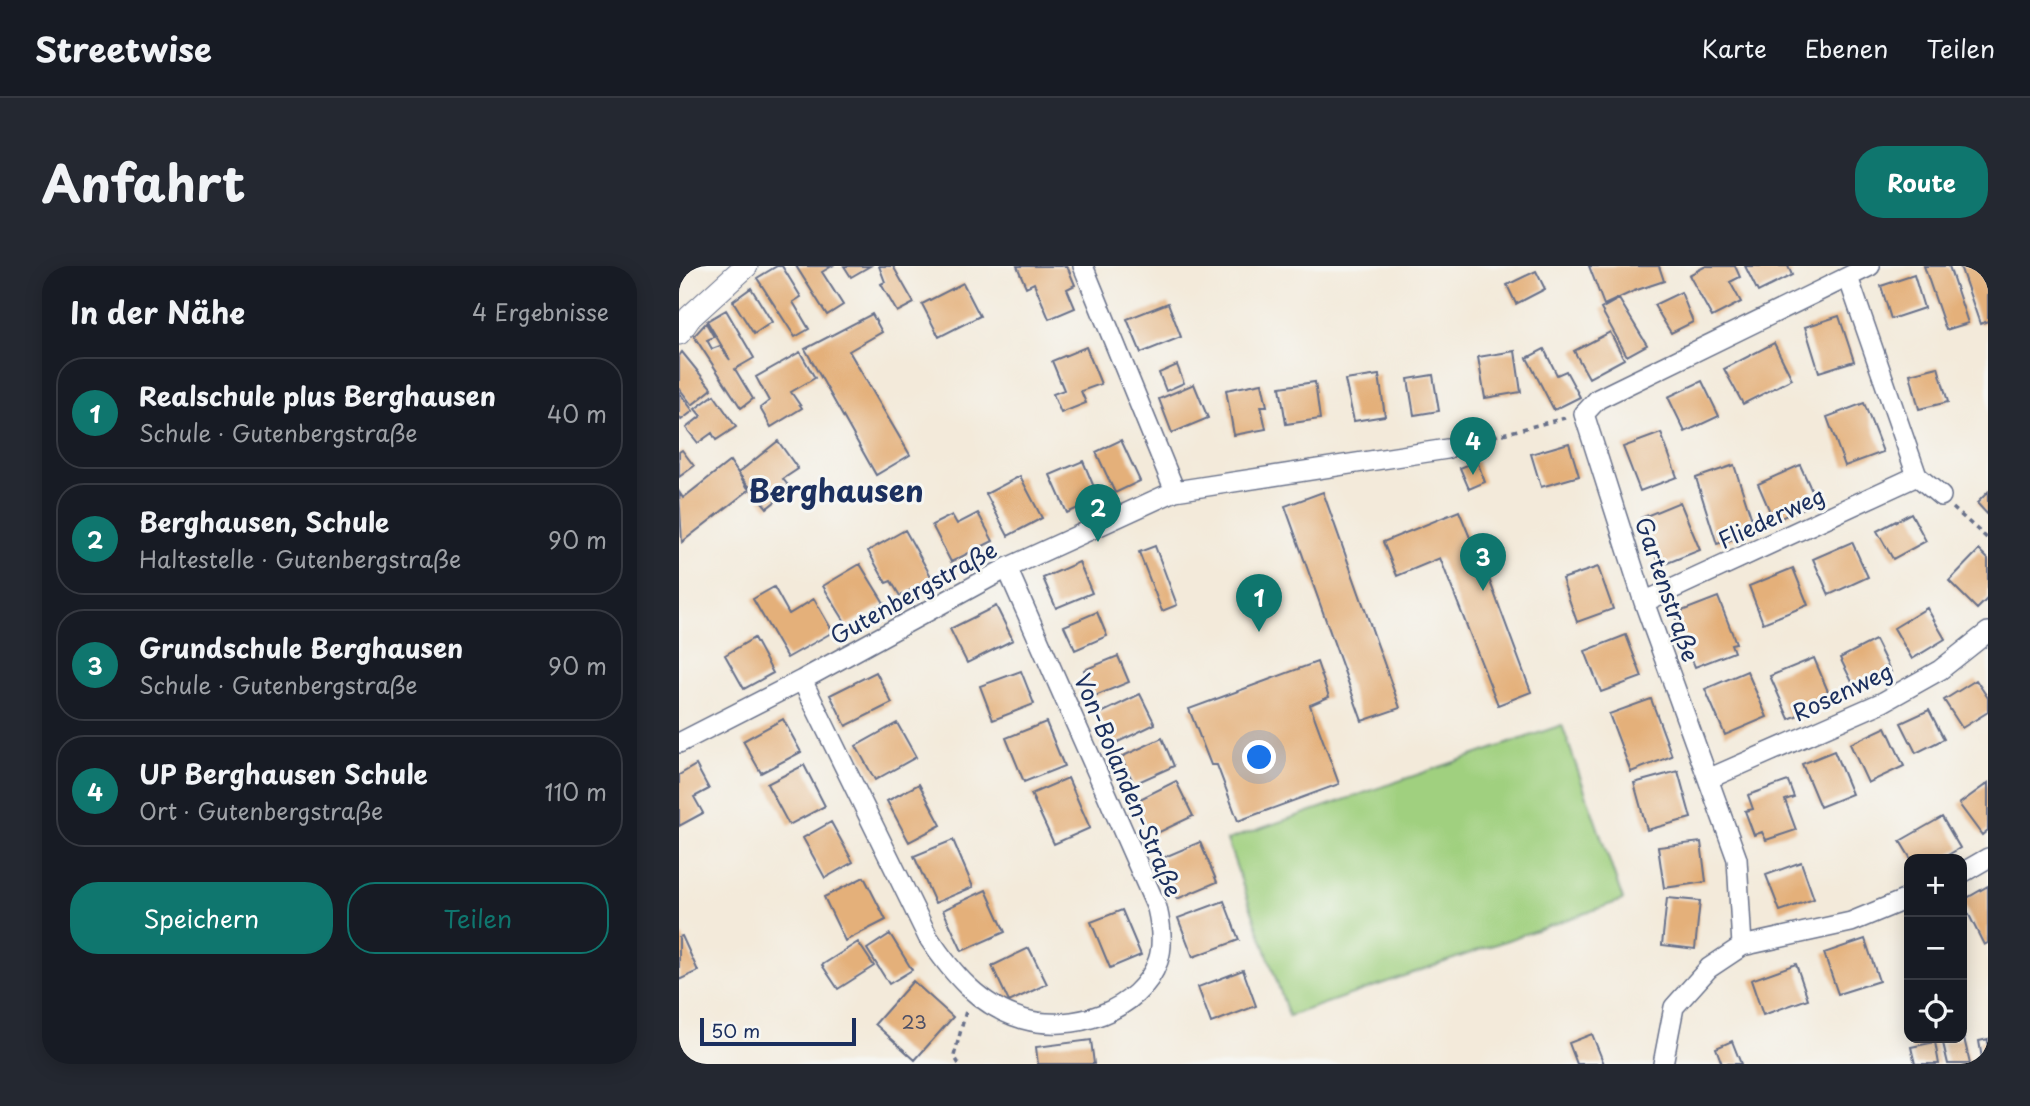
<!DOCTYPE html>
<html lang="de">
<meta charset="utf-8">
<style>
:root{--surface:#171b24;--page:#242831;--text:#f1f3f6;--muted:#9ea1a6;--line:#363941;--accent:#0f766e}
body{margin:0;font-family:"Playpen Sans",sans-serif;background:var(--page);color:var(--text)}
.controls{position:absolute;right:21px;bottom:21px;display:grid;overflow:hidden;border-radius:14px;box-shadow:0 4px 18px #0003}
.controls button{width:63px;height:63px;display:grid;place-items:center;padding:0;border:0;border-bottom:2px solid var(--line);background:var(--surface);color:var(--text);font:35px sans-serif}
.scale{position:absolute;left:21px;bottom:18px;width:156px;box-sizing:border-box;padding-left:7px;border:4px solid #1b2f5e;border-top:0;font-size:19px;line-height:24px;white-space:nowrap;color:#1b2f5e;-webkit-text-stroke:5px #f6f6f2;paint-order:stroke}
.you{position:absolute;left:581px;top:492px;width:24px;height:24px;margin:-18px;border:5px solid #fff;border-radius:50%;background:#1a73e8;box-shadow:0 0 0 10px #1a73e833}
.badge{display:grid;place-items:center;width:46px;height:46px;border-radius:50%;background:var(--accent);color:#fff;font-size:23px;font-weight:700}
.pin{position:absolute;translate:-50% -58px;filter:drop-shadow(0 2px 4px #0008)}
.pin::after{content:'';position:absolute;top:37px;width:24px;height:21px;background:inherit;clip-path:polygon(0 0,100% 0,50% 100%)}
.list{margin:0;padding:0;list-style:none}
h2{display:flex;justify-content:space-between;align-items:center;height:91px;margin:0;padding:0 28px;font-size:30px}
h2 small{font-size:23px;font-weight:400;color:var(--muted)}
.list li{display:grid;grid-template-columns:46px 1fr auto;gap:21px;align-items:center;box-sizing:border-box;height:112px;margin:0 14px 14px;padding:0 14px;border:2px solid var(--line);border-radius:28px}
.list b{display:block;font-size:26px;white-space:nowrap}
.list p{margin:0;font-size:23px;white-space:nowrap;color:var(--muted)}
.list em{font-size:23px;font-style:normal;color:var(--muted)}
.actions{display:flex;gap:14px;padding:21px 28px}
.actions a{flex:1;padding:16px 0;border:2px solid var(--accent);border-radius:28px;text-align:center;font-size:24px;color:var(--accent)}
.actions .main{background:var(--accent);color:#fff}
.icon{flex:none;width:38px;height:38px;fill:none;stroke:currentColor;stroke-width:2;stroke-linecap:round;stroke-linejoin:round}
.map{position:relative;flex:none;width:1309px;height:798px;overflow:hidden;border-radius:28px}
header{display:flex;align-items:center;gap:42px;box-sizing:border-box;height:98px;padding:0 35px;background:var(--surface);border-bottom:2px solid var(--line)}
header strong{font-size:33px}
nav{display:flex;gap:38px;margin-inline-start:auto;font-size:24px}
.intro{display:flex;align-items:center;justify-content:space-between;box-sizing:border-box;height:168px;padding:0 42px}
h1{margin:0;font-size:49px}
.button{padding:18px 32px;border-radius:28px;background:var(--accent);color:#fff;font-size:24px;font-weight:700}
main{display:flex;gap:42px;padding:0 42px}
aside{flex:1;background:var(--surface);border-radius:28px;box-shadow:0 4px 18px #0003}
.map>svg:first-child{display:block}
</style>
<header>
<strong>Streetwise</strong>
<nav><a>Karte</a><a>Ebenen</a><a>Teilen</a></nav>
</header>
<div class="intro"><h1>Anfahrt</h1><a class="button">Route</a></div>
<main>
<aside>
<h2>In der Nähe<small>4 Ergebnisse</small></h2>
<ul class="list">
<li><span class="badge">1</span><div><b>Realschule plus Berghausen</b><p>Schule · Gutenbergstraße</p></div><em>40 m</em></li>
<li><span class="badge">2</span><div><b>Berghausen, Schule</b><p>Haltestelle · Gutenbergstraße</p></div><em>90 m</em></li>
<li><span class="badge">3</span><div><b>Grundschule Berghausen</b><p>Schule · Gutenbergstraße</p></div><em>90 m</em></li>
<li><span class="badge">4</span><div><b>UP Berghausen Schule</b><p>Ort · Gutenbergstraße</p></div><em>110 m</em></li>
</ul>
<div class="actions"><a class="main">Speichern</a><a>Teilen</a></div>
</aside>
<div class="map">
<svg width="1309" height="798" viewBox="0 0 1309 798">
<rect width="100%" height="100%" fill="#f6f6f2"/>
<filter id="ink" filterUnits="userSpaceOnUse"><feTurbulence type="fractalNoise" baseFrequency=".0143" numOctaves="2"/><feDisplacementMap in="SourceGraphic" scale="14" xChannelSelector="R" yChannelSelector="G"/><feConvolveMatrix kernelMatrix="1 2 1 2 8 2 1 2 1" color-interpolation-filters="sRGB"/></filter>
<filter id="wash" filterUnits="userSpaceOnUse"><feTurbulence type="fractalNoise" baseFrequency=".00686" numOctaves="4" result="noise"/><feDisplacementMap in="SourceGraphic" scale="28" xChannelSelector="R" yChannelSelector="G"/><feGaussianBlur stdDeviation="1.57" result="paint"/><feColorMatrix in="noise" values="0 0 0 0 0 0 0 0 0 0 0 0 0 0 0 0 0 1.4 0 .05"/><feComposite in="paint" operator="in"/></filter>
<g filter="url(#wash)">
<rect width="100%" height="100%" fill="#f3eada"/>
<path fill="#a0d07f" stroke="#5e806e" stroke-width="2" d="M883 459 944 634 610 750 548 574Z"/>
<g id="blocks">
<path fill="#e4b07a" d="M98 0H103L122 31 114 36 130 63 116 71 78 12Z
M117 0H153L143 6 164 39 148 49Z
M165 0H191L172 11Z
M200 0H214L235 37 218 46 202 18 206 16Z
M338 0H388L396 19 388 23 396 42 370 53 355 17 347 21Z
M910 0H980L985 15 955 25 925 39Z
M1027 0H1056L1061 11 1051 16 1062 36 1033 51 1010 9Z
M1066 0H1109L1113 9 1079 26Z
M1245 0H1270L1289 57 1267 64Z
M1281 0H1309V55L1301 58Z
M857 5 866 23 837 38 828 19Z
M1235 9 1245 42 1212 53 1202 20Z
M284 17 301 50 260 71 243 38Z
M72 22 93 56 75 68 54 35Z
M1002 26 1014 56 992 67 975 39Z
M940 33 968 79 948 90 922 43Z
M489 37 502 71 462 87 448 53Z
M47 44 75 92 56 103 74 133 62 142 15 70 27 57 35 71 28 74 33 83 41 80 51 94 28 55Z
M193 48 203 66 170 85 231 189 197 209 126 83Z
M1160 50 1175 95 1140 106 1126 61Z
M931 66 945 93 910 112 895 85Z
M1095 77 1113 113 1064 138 1045 103Z
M407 81 422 118 402 125 407 137 382 147 374 128 385 124 373 95Z
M865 83 878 109 887 105 901 131 875 144 848 92Z
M836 85 842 126 806 132 799 91Z
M3 86 33 123 13 139 0 122V90Z
M121 86 136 112 112 126 123 142 92 161 81 142 90 135 77 111Z
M498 99 505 117 487 125 480 107Z
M1259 101 1269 136 1240 143 1231 108Z
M700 109 706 150 675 155 666 114Z
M754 109 760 145 735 149 729 113Z
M1023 115 1040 150 1006 166 989 131Z
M636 116 641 153 607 158 601 121Z
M583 117 588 140H582L587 163 555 169 547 124Z
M515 118 529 152 493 167 480 133Z
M0 126 14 145 2 154 0 151Z
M35 129 57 161 37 174 33 167 19 177 7 162 22 150 16 143Z
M1185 137 1204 186 1166 200 1148 151Z
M982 167 998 211 961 225 944 181Z
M442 174 461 215 436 227 417 186Z
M99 175 119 203 104 213 112 223 88 242 59 207 70 224 3 276 0 226 4 232 51 195 59 207Z
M890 177 900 210 862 221 852 188Z
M3 184 15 200 0 211V186Z
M404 195 420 233 388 247 371 209Z
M798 195 806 216 790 223 781 202Z
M1055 199 1077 266 1038 278 1017 212Z
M1121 199 1138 236 1095 255 1079 218Z
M341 210 363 252 329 270 307 228Z
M644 226 721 442 683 455 606 240Z
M1309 226V249L1298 237Z
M1001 236 1021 284 981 300 962 252Z
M780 245 794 279 797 278 852 426 819 439 761 292 718 310 704 276Z
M299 247 314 275 272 296 253 259 273 249 278 258Z
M1232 247 1247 275 1214 293 1198 265Z
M226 264 253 312 221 330 212 315 207 317 189 285Z
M1173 276 1189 311 1150 329 1134 293Z
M476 280 498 339 483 345 460 286Z
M1300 284 1309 293V332L1298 343 1270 315Z
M400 296 413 327 377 342 364 312Z
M181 298 205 337 168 359 144 320Z
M919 301 934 343 898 356 883 313Z
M1114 302 1129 339 1084 357 1070 320Z
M95 321 110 348 135 333 154 366 108 392 74 333Z
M1039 331 1057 377 1052 378 1055 386 1016 401 995 348Z
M317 340 334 374 288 397 271 363Z
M1248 342 1266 373 1233 393 1215 362Z
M418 346 428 370 396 384 385 360Z
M947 369 963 411 922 426 906 385Z
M75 372 94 407 65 423 46 389Z
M1196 374 1212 406 1177 424 1161 392Z
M439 390 450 416 416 430 405 404Z
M1135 392 1153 435 1110 453 1091 410Z
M638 396 650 431 631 439 660 518 559 555 538 499H532L510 443Z
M342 405 355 438 314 454 301 420Z
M1068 405 1088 451 1046 469 1026 423Z
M197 406 213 437 167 460 151 429Z
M1297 414 1309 432V446L1283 462 1265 434Z
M461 428 476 458 435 478 420 448Z
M972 433 993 490 952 506 930 448Z
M1250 444 1265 473 1237 487 1222 457Z
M104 453 122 486 82 507 64 475Z
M367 456 385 500 345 516 327 472Z
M218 457 237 491 196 514 177 480Z
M1207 461 1225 500 1189 517 1171 478Z
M483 472 495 500 455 518 442 491Z
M1155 485 1173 528 1141 541 1123 498Z
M17 499 30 523 15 531 24 547 0 560V509Z
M125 499 146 540 110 559 88 518Z
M999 505 1012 552 968 564 955 517Z
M389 512 411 562 375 578 352 528Z
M497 515 514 550 472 570 455 536Z
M1109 515 1115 531 1106 534 1117 564 1087 574 1083 566 1075 569 1066 545 1074 543 1069 529Z
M1309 517V564L1303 569 1280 538Z
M240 518 262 559 230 576 208 535Z
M1263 551 1281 582 1262 593H1232L1221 575Z
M152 556 174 596 146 612 124 572Z
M274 574 294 621 256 637 235 590Z
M521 576 538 616 498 633 481 593Z
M1022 576 1027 616 985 622 979 581Z
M1122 596 1135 633 1101 645 1087 609Z
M185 611 207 654 166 675 145 631Z
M1309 620V677L1305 679 1283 635Z
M307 624 326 666 283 685 264 644Z
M988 632 1021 635 1016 683 983 679Z
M545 635 560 674 514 691 499 652Z
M443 644 462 689 431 702 412 656Z
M211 668 233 704 210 718 188 683Z
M3 670 19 705 0 714V671Z
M1186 673 1200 715 1159 728 1145 687Z
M179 676 195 700 159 723 143 699Z
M350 682 368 718 330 736 313 700Z
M1117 698 1129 733 1084 749 1072 714Z
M564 704 577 740 532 757 519 721Z
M234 715 274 751 236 794 196 758Z
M913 768 925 798H898L890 777Z
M1285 772 1291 798H1269L1264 777Z
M1309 773V798H1304L1300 775Z
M412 774 415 798H359L357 781Z
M1053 775 1062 798H1043L1037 782Z
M1256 776 1260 798H1236L1232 781Z"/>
</g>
</g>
<g filter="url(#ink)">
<use href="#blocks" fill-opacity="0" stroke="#677089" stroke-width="2"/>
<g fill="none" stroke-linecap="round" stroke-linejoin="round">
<g stroke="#677089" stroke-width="22">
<path id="minor" d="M1238 210 1262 230
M496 225 768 183
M965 336 1238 210 1169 11
M123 414 249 671C273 707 300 740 344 753 392 767 461 746 479 695 485 678 482 659 478 642L328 302
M0 477 123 414 328 302 496 225 404 0
M1029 513 1204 436 1261 404 1309 366
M1283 607 1309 592
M1063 680 1172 656 1230 632
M984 798 995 741 1030 702 1063 680 1058 593 965 336 905 148 919 133 1191 0"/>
</g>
<g stroke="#677089" stroke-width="25">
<path id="tertiary" d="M0 67 11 51 67 0"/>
</g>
<path stroke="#677089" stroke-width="3.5" stroke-dasharray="5 5" stroke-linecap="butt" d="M785 178 886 152
M1274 242 1309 273
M280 798 275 790 287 745"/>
<use href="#minor" stroke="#fff" stroke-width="19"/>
<use href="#tertiary" stroke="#fff" stroke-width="23"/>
</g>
</g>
<g text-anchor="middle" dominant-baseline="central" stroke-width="6" stroke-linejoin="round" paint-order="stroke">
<g font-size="19" fill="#4d4f65">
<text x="235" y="755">23</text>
</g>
<g font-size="23" fill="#1b2f5e" stroke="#f6f6f2">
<text transform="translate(1092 251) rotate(-25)">Fliederweg</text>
<text transform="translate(989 323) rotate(71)">Gartenstraße</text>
<text transform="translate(234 326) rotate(-29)">Gutenbergstraße</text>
<text transform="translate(1163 425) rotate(-25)">Rosenweg</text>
<text transform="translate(450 519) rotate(67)">Von-Bolanden-Straße</text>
</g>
<g font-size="30" font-weight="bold" fill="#1b2f5e" stroke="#f6f6f2">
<text x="157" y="223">Berghausen</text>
</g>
</g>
</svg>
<div class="controls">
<button>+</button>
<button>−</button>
<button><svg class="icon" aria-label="locate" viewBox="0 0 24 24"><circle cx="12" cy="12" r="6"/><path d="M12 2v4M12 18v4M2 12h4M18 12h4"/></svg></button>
</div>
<div class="scale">50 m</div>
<div class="you"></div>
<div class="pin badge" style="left:580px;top:366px">1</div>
<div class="pin badge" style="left:419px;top:276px">2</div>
<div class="pin badge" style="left:804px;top:325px">3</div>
<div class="pin badge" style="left:794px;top:209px">4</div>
</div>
</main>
